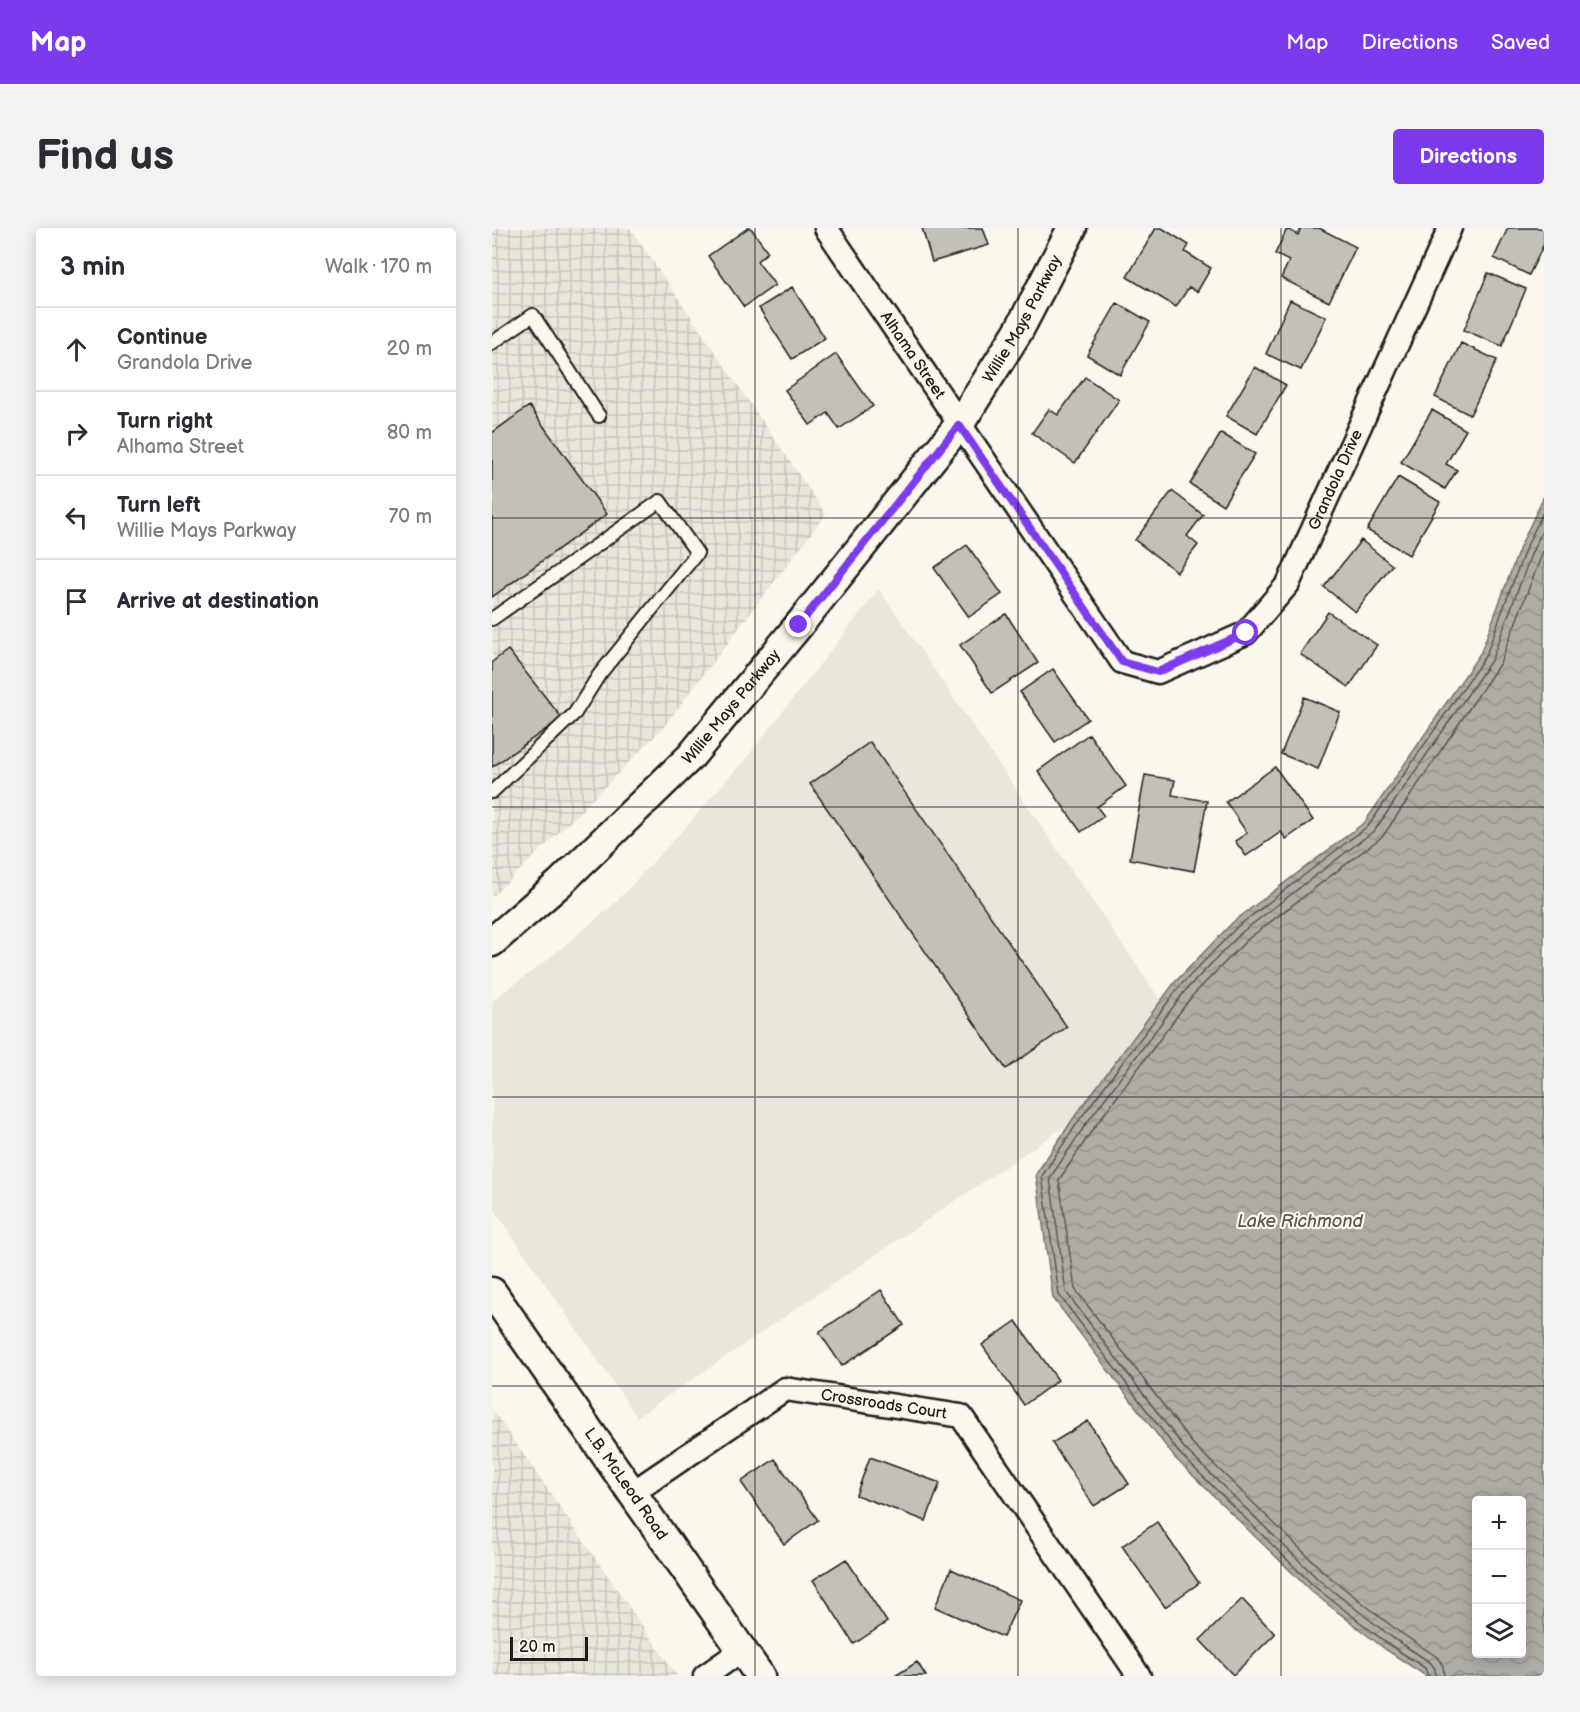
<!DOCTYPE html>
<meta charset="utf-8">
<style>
:root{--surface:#fff;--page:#f2f2f3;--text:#2b2b33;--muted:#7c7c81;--line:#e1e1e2;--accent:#7c3aed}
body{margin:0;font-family:"Balsamiq Sans",sans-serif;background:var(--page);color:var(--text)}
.controls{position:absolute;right:18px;bottom:18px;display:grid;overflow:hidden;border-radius:6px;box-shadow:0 3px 15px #0003}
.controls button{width:54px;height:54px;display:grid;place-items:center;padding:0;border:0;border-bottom:2px solid var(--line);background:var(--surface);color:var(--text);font:30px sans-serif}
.scale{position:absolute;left:18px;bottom:15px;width:78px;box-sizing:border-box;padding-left:6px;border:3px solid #1c1c1c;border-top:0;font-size:16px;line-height:21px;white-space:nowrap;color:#1c1c1c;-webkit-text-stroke:4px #fbf7ec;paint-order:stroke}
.stop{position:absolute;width:18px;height:18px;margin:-14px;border:4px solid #7c3aed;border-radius:50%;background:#fff}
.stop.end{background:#7c3aed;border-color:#fff;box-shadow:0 2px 6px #0008}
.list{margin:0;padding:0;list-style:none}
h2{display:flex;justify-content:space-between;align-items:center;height:78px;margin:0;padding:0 24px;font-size:26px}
h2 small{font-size:20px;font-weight:400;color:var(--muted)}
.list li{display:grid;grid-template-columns:39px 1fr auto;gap:18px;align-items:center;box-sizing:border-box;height:84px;padding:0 24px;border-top:2px solid var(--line)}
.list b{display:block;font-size:22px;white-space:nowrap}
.list p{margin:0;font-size:20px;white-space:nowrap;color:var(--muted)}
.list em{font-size:20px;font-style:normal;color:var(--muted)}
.icon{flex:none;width:33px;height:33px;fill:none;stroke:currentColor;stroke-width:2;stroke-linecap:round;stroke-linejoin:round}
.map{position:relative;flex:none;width:1052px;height:1448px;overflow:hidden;border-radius:6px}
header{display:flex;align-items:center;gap:36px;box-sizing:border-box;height:84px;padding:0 30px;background:var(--accent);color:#fff}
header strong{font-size:28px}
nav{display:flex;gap:33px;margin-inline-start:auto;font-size:21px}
.intro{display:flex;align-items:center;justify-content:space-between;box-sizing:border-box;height:144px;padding:0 36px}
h1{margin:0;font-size:42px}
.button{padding:15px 27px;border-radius:6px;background:var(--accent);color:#fff;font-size:21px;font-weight:700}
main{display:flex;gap:36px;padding:0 36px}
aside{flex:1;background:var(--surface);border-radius:6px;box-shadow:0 3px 15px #0003}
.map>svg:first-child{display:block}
</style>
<header>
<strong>Map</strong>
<nav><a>Map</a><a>Directions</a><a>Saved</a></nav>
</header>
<div class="intro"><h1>Find us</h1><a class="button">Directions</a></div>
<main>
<aside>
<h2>3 min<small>Walk · 170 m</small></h2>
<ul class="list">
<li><svg class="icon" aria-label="ahead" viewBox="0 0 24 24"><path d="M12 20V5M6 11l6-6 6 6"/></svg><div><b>Continue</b><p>Grandola Drive</p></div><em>20 m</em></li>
<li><svg class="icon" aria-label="right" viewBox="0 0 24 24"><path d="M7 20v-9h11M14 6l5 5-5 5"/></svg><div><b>Turn right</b><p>Alhama Street</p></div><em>80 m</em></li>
<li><svg class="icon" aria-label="left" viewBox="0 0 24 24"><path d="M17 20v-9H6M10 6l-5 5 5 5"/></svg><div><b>Turn left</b><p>Willie Mays Parkway</p></div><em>70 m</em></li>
<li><svg class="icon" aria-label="arrive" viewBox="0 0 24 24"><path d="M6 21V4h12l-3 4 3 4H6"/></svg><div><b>Arrive at destination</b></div></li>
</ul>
</aside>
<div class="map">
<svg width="1052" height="1448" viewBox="0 0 1052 1448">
<defs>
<pattern id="industrial-grid" width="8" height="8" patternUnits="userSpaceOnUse" patternTransform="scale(1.5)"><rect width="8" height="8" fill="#eae6dc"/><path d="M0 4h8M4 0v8" fill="none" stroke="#c8c5bc"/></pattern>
<pattern id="water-waves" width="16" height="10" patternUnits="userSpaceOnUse" patternTransform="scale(1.5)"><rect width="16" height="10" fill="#afaca5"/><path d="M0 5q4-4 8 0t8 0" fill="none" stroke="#96938d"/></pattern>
</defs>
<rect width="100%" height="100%" fill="#fbf7ec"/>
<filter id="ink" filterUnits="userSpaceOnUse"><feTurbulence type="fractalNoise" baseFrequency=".0167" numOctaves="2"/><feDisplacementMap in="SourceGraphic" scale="12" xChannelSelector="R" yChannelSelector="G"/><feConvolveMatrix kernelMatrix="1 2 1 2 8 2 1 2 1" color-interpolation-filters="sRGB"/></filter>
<g filter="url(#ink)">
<path fill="#eae6dc" d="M387 361 697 814 145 1189 0 979V773L55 732 120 678 191 602 259 524Z"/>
<path fill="url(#industrial-grid)" d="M0 0H138L334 286 170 501 82 590 0 669Z
M0 1181 185 1448H0Z"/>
<path fill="url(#water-waves)" stroke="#74726e" stroke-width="1.5" fill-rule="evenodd" d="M1052 268V1448H934L893 1421 820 1364 683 1230 561 1070 544 946 583 888 683 754 741 694 873 594 989 424 1028 319ZM984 1272H1030V1426H984Z"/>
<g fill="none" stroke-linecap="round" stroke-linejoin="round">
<path stroke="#575653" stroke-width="1.5" d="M936 1448 933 1440 896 1416 823 1359 688 1226 567 1067 550 948 588 891 688 758 745 699 877 597 994 427 1033 322 1052 282
M943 1448V1441L939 1435 901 1410 828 1353 693 1221 574 1064 558 950 594 896 693 763 750 704 883 602 1000 431 1040 324 1052 299
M952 1448 951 1438 945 1429 906 1403 834 1346 700 1215 583 1061 567 952 601 901 700 768 756 711 891 608 1008 435 1052 321"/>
</g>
<path fill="#c3c0b8" stroke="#1c1c1c" stroke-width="1.5" d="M256 0H259L276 24 265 33 283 57 252 79 216 28Z
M430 0H491L497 17 440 34Z
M664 0H670L697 17 693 24 719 40 705 64 697 59 684 79 635 49Z
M809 0H827L864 19 837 74 789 50 797 33 783 26 795 1 806 7Z
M1016 0H1052V16L1037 47 1002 30Z
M996 45 1034 61 1010 118 972 102Z
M300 59 333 110 300 131 267 80Z
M798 72 834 89 809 142 774 126Z
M625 75 658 94 628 147 595 127Z
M969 115 1005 132 978 187 943 169Z
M344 126 381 178 347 201 336 185 318 197 293 162Z
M763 139 794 157 765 206 734 188Z
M593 149 627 172 583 235 540 205 557 181 566 187Z
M37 178 115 286 0 369V205Z
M940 182 974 202 954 236 965 242 953 261 909 234Z
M729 205 763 226 731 277 698 256Z
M906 249 948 274 917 327 875 302Z
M680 263 711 287 695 308 706 317 685 344 643 312Z
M869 312 900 337 863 384 832 359Z
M475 317 510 366 477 389 442 340Z
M836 384 885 417 857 459 808 426Z
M514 386 546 435 500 465 468 417Z
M16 422 70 490 0 539V434Z
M561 441 596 491 563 514 528 464Z
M812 469 848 484 826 541 789 526Z
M597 506 634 558 605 579 612 588 589 604 546 543Z
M378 514 575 799 514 841 318 556Z
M783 539 821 592 794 611 789 604 754 628 743 613 755 605 734 574Z
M653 547 683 552 680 567 715 573 702 643 638 631Z
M389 1062 412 1097 350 1138 327 1104Z
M524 1093 566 1152 532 1177 490 1117Z
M596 1193 637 1256 602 1278 560 1215Z
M378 1229 448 1255 434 1293 364 1267Z
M283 1231 326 1292 292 1316 249 1254Z
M665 1294 707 1355 673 1379 630 1318Z
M354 1331 395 1394 362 1416 321 1352Z
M459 1341 528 1372 511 1409 443 1379Z
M750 1371 783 1406 741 1447 708 1412Z
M425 1434 434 1448H403Z"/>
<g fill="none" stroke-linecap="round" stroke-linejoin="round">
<g stroke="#1c1c1c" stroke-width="16">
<path id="service" d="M0 115 41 87 107 188
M0 391 168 273 205 325 107 447 83 485 0 564"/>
</g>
<g stroke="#1c1c1c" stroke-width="27">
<g id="minor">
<path id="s1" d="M334 0 630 434 666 444 754 405 796 356 958 0"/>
<path id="s2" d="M140 1265 293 1161 469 1188 647 1448"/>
<path d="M213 1448 250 1422"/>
</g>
</g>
<g stroke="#1c1c1c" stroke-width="33">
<g id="tertiary">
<path id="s3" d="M0 714 68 655 199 528 307 397 467 197 527 102 580 0"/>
<path id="s4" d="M0 1064 268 1448"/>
</g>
</g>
<use href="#service" stroke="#fbf7ec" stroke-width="12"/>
<use href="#minor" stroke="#fbf7ec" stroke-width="22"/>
<use href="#tertiary" stroke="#fbf7ec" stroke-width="28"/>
</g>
</g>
<g fill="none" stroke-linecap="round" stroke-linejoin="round" filter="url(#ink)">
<path stroke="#7c3aed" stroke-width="8" d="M307 397 467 197 630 434 666 444 754 405"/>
</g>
<path fill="none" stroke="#1c1c1c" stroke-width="1.5" stroke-opacity="0.55" d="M263 0V1448M526 0V1448M789 0V1448M0 290H1052M0 579H1052M0 869H1052M0 1158H1052"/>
<g text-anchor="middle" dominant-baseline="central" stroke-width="4.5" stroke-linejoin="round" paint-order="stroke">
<g font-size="16" fill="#1c1c1c" stroke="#fbf7ec">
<text stroke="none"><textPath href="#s3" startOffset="822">Willie Mays Parkway</textPath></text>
<text stroke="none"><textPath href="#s1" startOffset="154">Alhama Street</textPath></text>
<text stroke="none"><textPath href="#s1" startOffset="838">Grandola Drive</textPath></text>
<text stroke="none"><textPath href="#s3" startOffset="336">Willie Mays Parkway</textPath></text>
<text stroke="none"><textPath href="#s2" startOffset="285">Crossroads Court</textPath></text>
<text stroke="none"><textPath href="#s4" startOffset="234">L.B. McLeod Road</textPath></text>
</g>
<g font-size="18" font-style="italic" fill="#575653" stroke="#fbf7ec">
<text x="808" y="993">Lake Richmond</text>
</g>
</g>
</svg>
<div class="controls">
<button>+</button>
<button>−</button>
<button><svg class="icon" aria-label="layers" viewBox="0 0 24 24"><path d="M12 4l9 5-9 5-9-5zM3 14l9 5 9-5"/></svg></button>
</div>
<div class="scale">20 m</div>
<div class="stop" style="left:754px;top:405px"></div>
<div class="stop end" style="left:307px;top:397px"></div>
</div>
</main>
